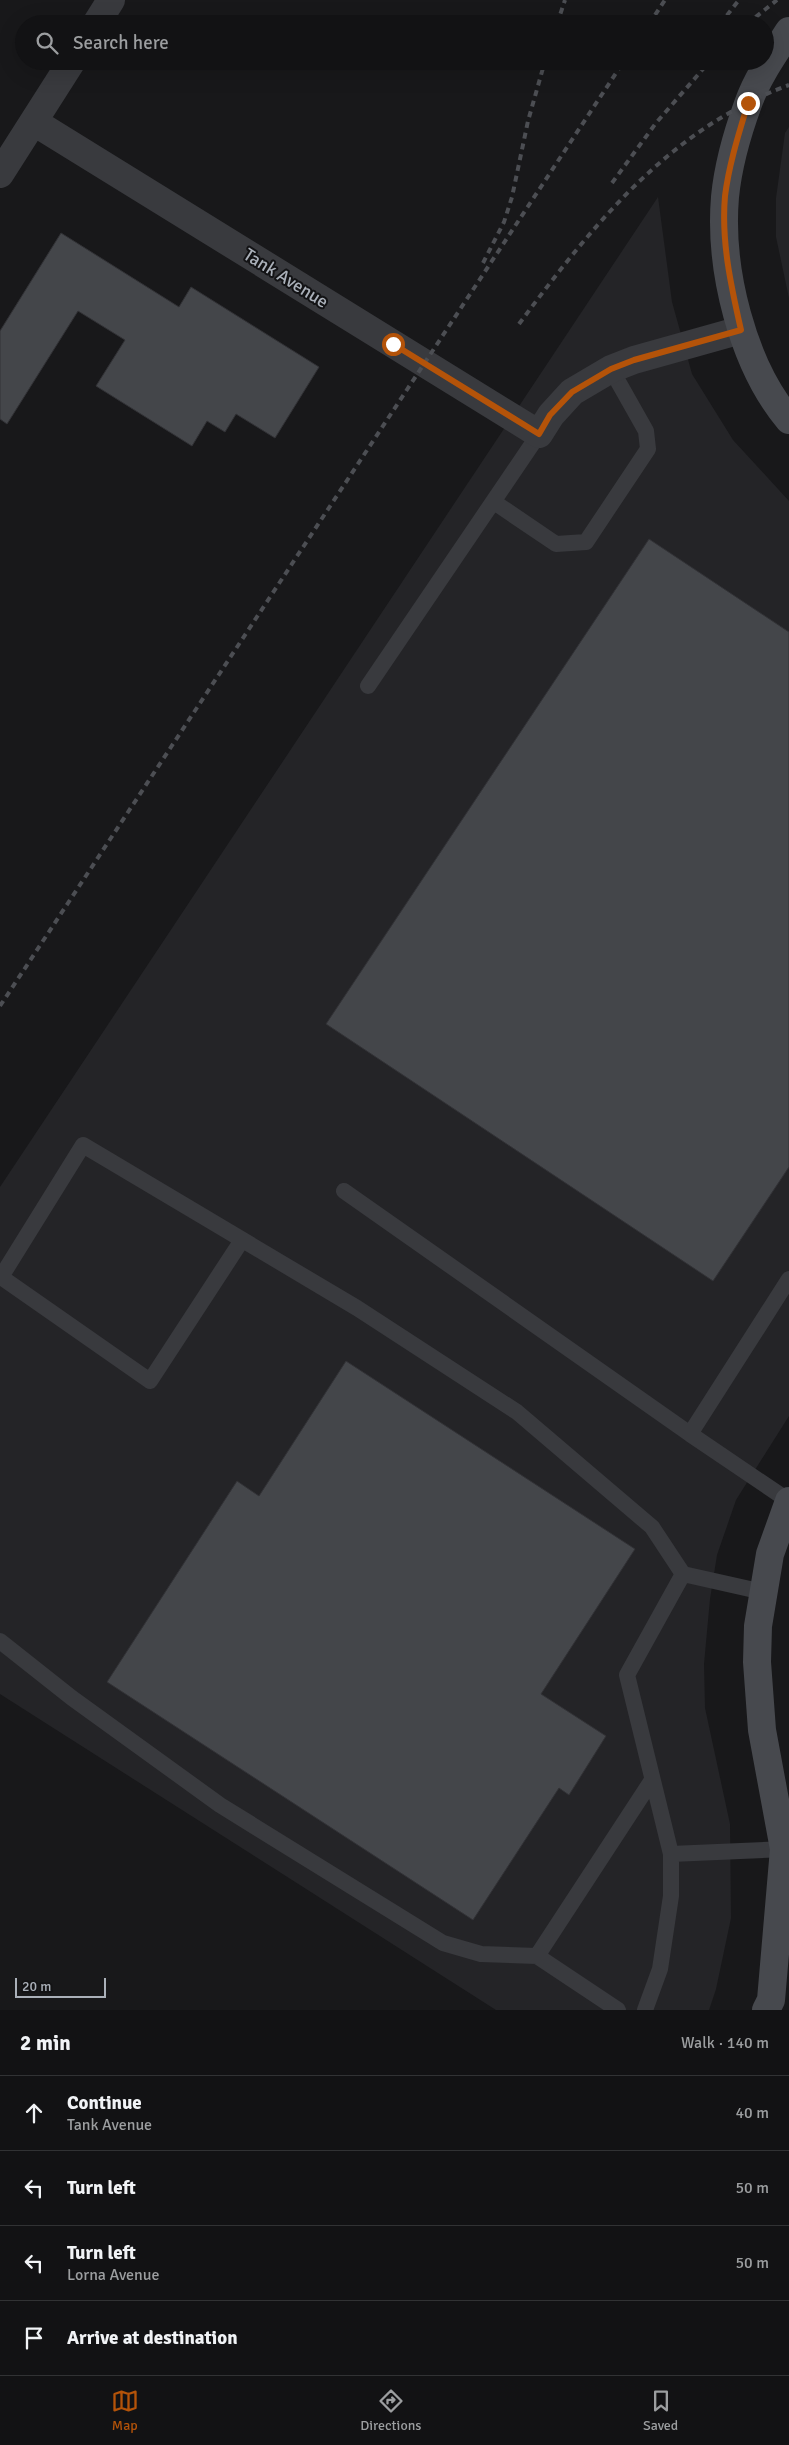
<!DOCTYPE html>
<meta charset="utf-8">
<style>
:root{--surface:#121214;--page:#1f2022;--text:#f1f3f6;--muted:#9c9ea0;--line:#313234;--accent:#b45309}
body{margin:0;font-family:Signika,sans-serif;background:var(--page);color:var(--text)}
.scale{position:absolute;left:15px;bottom:12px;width:91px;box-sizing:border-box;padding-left:5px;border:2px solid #aab0b9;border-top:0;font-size:14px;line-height:18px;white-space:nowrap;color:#aab0b9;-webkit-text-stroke:4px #131315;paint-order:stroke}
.stop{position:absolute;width:15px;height:15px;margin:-11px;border:4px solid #b45309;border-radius:50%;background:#fff}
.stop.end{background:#b45309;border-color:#fff;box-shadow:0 1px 5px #0008}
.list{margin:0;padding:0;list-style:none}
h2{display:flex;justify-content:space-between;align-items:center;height:65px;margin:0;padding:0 20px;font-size:21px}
h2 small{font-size:16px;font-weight:400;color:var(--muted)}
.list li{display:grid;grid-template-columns:32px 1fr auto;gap:15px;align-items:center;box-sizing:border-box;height:75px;padding:0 20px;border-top:1px solid var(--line)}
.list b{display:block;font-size:19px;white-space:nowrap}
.list p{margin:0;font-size:16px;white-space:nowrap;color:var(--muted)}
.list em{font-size:16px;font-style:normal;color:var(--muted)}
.icon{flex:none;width:28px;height:28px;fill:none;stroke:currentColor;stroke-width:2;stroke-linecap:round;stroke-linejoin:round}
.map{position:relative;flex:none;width:789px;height:2010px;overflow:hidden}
.search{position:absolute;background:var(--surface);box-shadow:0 5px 20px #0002;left:15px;right:15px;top:15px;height:55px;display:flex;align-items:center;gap:12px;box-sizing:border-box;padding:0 18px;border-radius:28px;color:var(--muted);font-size:19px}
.sheet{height:365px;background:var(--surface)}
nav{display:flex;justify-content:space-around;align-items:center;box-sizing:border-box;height:70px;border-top:1px solid var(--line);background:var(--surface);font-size:14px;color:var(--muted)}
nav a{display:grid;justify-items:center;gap:2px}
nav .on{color:var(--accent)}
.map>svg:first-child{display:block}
</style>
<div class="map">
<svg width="789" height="2010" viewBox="0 0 789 2010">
<rect width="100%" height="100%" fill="#18181a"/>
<path fill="#242427" d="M789 127V298L776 237V198L785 133Z
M658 197 672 302 692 374 733 440 789 501V1416L736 1500 717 1555 710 1599 704 1664 705 1708 730 1824 731 1918 716 1989 709 2010H496L0 1694V1187Z"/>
<path fill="#44464a" stroke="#323236" d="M61 233 179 307 191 287 319 367 275 438 236 414 225 432 207 421 192 446 96 386 125 340 78 311 7 424 0 419V331Z
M649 539 789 632V1167L713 1281 326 1024Z
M346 1361 635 1549 541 1694 606 1736 569 1795 559 1788 473 1920 107 1682 237 1481 259 1496Z"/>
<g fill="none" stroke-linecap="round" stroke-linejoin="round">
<path stroke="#393a3e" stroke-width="16" d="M494 502 556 544 586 542 648 449 646 431 611 369
M368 686 539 434
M344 1191 690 1434
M242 1240 150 1381 1 1277 83 1145 357 1308 517 1412 652 1527 683 1574 763 1592
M789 1501 690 1434 789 1279
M683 1574 627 1675 671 1854 784 1849
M0 1641 72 1698 220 1805 443 1943 481 1954 537 1956
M618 2010 537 1956 652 1780
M645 2010 660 1969 671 1896V1854"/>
<path stroke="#393a3e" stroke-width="28" d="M96 24 111 0
M34 122 539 434 551 415 572 392 611 369 634 360 741 330
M0 174 72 61"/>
<path stroke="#47494e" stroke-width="28" d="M789 31C774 54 757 78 748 104 737 134 728 166 725 197 719 269 742 364 789 420
M766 2010 771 2000 784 1849 762 1730 757 1662 758 1626 770 1554 789 1501"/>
<path stroke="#4c4e53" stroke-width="4" stroke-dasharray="6 5" stroke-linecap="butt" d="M557 24 565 0
M649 24 665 0
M720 24 739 0
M747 24 777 0
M689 66 693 61
M612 183 656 123 710 61
M483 263 504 222 512 197 528 121 545 61
M519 324C592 226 670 128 789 85
M0 1006 624 61"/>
</g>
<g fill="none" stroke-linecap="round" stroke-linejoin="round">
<path stroke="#b45309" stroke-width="6" d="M393 344 539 434 550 415 572 392 611 369 634 360 741 330C731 286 721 241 725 196 729 164 739 133 748 103"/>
</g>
<g text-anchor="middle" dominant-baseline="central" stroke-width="4" stroke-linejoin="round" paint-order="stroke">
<g font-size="18" fill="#aab0b9" stroke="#131315">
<text transform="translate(286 278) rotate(32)">Tank Avenue</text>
</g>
</g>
</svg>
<div class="scale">20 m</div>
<div class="stop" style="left:393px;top:344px"></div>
<div class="stop end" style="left:748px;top:103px"></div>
<div class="search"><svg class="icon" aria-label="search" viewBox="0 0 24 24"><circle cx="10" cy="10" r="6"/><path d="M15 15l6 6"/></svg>Search here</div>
</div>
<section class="sheet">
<h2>2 min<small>Walk · 140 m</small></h2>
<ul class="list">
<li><svg class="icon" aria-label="ahead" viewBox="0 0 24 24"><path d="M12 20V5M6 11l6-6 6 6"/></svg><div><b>Continue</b><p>Tank Avenue</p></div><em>40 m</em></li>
<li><svg class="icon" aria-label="left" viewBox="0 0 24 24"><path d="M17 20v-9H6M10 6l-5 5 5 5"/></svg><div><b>Turn left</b></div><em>50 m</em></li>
<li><svg class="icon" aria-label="left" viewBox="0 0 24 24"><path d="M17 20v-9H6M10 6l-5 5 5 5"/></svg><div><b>Turn left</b><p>Lorna Avenue</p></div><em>50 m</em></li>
<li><svg class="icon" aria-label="arrive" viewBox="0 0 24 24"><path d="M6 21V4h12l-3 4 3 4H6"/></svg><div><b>Arrive at destination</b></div></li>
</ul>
</section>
<nav>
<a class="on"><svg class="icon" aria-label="map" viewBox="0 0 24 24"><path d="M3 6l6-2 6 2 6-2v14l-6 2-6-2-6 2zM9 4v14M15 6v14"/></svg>Map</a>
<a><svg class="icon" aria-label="directions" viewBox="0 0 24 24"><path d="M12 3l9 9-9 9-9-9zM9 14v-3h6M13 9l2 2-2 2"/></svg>Directions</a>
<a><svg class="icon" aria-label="saved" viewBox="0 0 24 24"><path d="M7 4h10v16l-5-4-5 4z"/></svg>Saved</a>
</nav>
